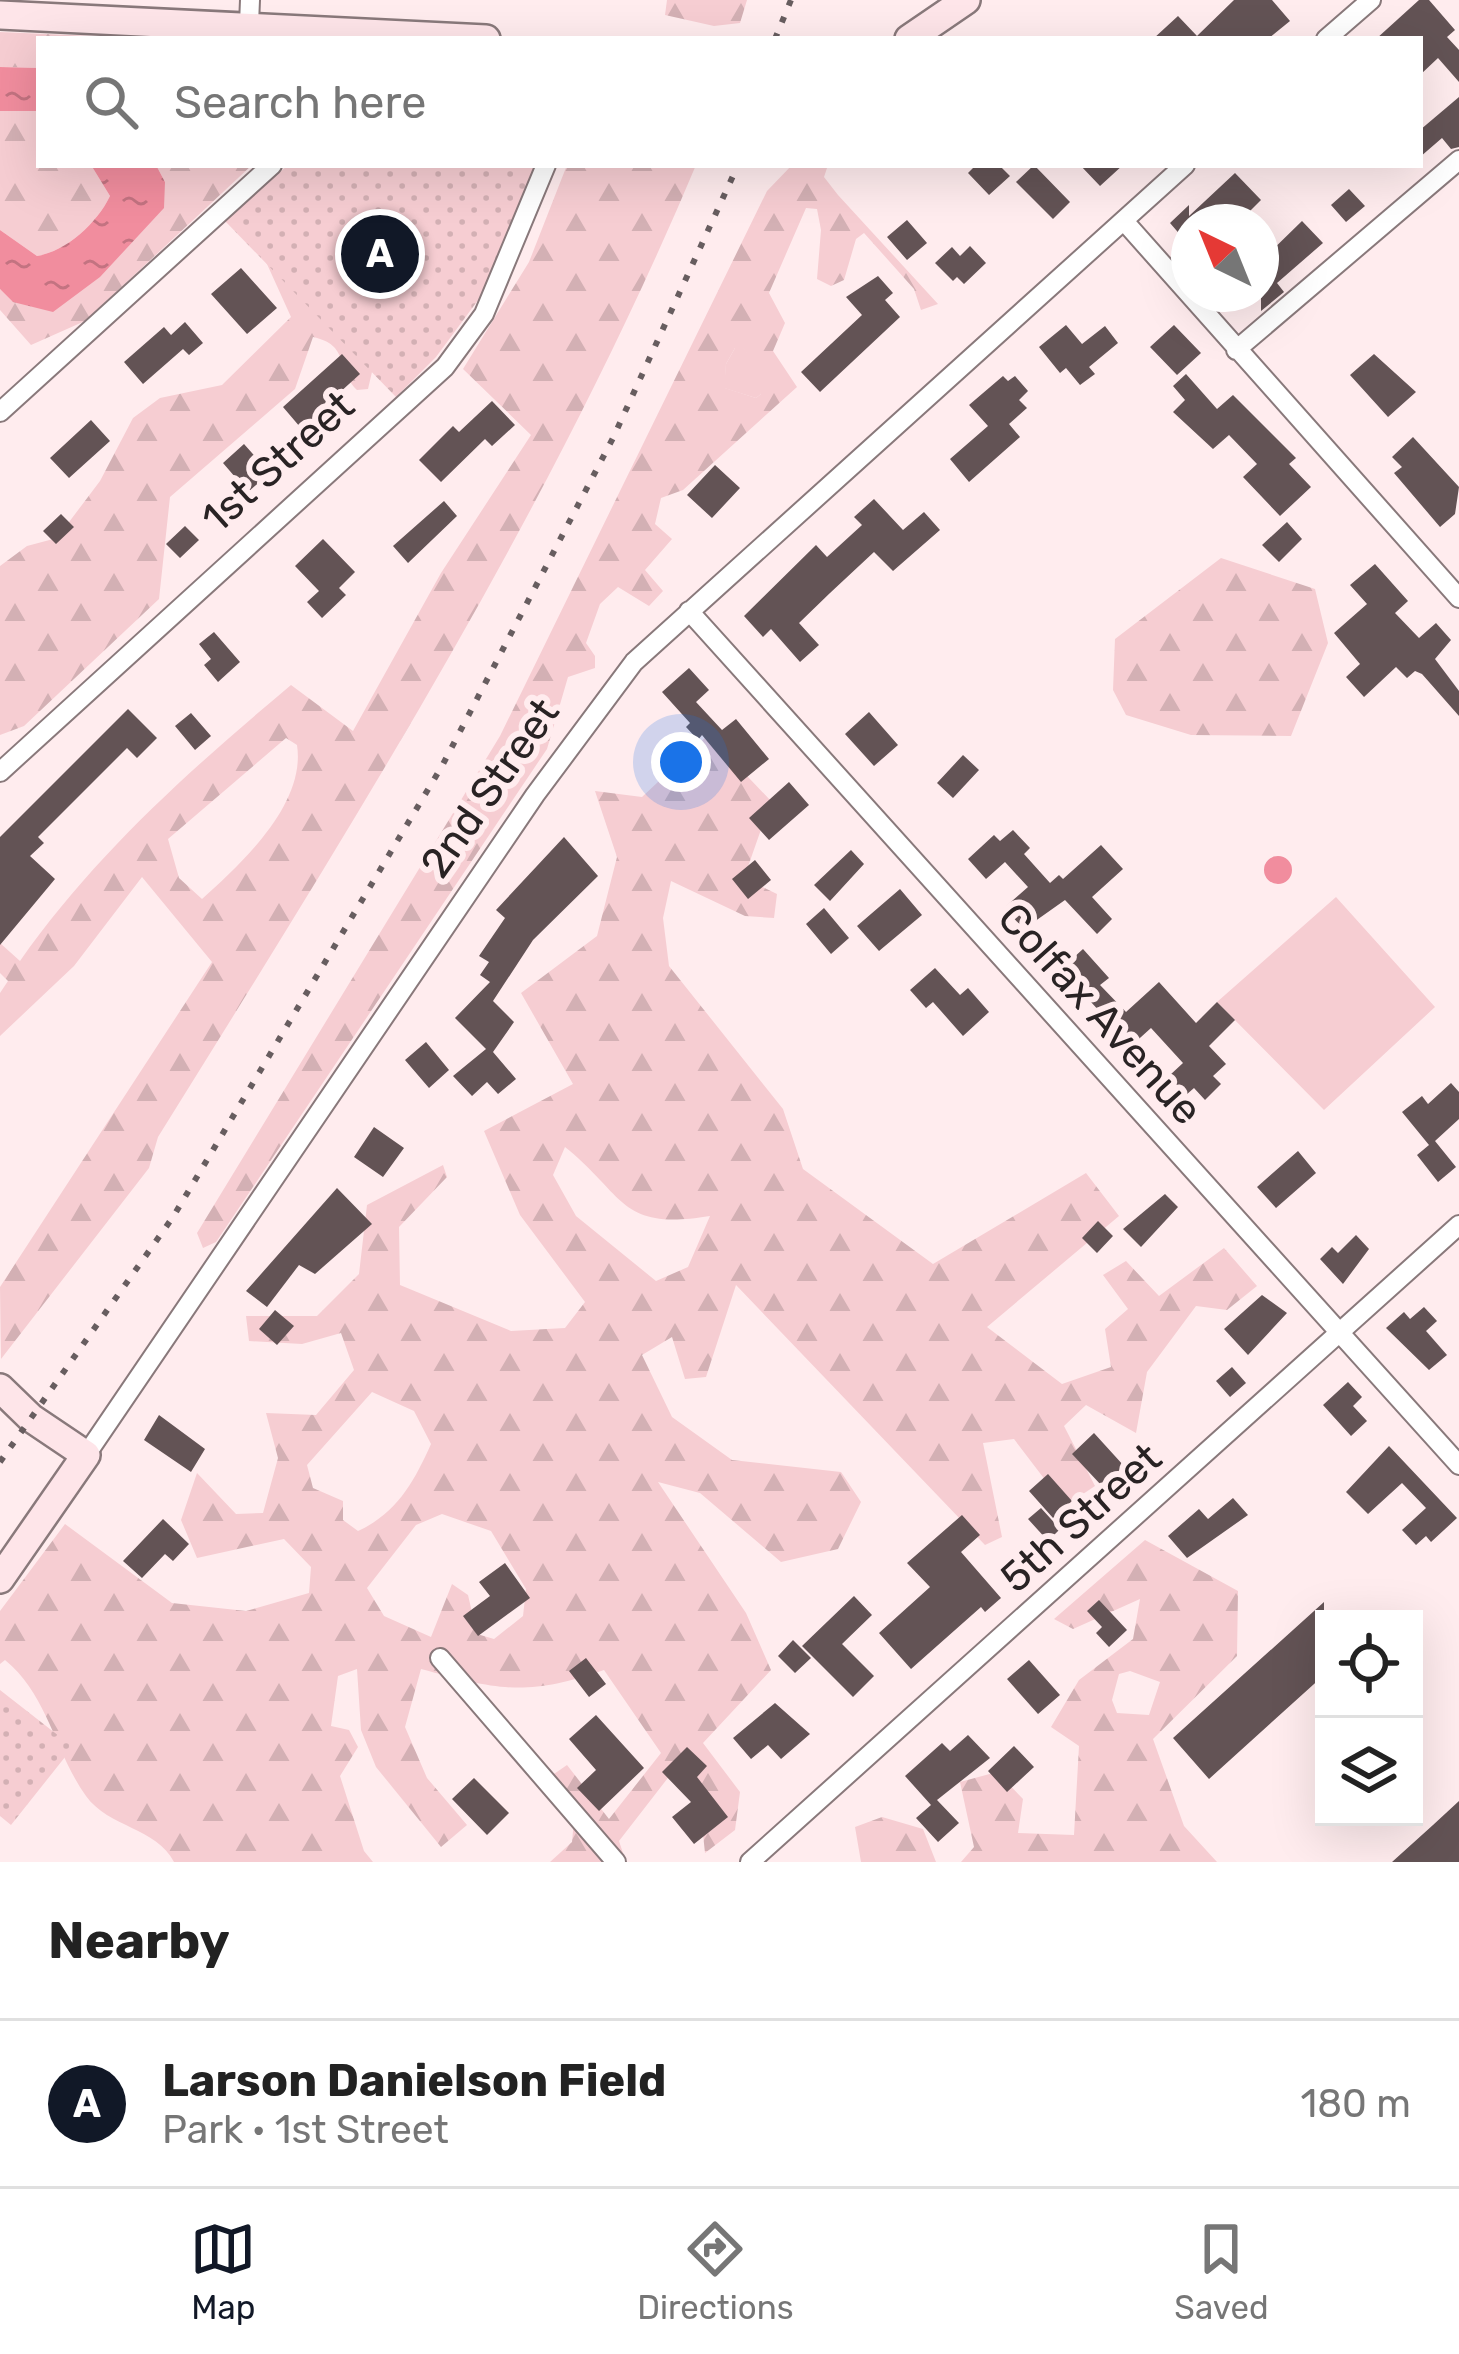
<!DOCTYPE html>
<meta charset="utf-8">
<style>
:root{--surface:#fff;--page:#f2f2f2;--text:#222;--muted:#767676;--line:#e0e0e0;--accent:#111827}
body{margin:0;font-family:Rubik,sans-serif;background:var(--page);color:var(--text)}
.controls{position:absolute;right:36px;bottom:36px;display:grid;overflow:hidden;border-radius:0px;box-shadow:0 12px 48px #0002}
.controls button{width:108px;height:108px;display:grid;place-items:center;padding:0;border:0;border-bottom:3px solid var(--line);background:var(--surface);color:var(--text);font:60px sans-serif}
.compass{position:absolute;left:1171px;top:204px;width:108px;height:108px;border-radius:50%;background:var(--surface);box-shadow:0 12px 48px #0002;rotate:317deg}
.you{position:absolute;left:681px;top:762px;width:42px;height:42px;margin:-30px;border:9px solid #fff;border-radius:50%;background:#1a73e8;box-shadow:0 0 0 18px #1a73e833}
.badge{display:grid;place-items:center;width:78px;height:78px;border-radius:50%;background:var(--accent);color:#fff;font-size:39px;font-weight:700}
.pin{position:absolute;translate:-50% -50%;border:6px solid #fff;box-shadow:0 3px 12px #0006}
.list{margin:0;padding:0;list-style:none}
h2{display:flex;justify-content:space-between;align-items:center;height:156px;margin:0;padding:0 48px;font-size:51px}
h2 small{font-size:39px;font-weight:400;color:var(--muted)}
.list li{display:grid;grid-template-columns:78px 1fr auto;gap:36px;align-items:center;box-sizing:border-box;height:168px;padding:0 48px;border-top:3px solid var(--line)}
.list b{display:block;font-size:45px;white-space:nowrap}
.list p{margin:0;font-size:39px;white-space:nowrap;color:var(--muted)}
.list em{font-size:39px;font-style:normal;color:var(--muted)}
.icon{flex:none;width:66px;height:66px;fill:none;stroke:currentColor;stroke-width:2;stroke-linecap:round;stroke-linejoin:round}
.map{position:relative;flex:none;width:1459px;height:1862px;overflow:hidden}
.search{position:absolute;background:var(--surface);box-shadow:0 12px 48px #0002;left:36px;right:36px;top:36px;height:132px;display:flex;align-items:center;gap:30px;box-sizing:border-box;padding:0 42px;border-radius:0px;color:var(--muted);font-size:45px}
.sheet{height:324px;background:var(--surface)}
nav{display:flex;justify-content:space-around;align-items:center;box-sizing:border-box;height:168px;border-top:3px solid var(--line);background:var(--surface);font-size:33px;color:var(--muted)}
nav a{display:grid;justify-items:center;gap:6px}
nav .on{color:var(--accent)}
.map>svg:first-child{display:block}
</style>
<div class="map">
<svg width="1459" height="1862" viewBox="0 0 1459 1862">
<defs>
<pattern id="forest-firs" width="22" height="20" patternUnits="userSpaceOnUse" patternTransform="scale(3)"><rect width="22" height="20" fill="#f6cdd2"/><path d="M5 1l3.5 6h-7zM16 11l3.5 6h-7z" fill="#d3b0b4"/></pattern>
<pattern id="park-dots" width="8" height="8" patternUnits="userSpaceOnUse" patternTransform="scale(3)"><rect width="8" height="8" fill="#f6cdd2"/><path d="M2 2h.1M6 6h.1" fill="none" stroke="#d3b0b4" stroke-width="1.8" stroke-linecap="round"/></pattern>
<pattern id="water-ripples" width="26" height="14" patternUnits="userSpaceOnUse" patternTransform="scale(3)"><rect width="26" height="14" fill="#f18d9e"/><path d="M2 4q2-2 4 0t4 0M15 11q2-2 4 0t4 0" fill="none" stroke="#c37381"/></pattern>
</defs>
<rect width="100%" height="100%" fill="#ffecee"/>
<path fill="#f6cdd2" d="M743 347 756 365 761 394 756 398 724 388 726 364 735 348Z
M1336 897 1435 1007 1324 1110 1217 1002Z"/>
<path fill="url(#forest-firs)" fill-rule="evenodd" d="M667 0H747L740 23 714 26 665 15Z
M0 32 160 39H39V68L0 67Z
M22 108 39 111V165H91L110 196C97 223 67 251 37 256L0 230V111Z
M156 165H252L85 321 31 345 0 310V289L13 302 165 182Z
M567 165H696C552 508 354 822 158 1137L149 1168 1 1359 0 1287 212 962 142 877 74 966 0 1036V993L8 981 0 973V943L20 961C95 854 191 769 291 685L353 731 441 573 531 435 463 369 529 262ZM286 738 297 745C306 804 243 862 202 899L179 878 168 839Z
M792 165H828L824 177 838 195 938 304 921 310 914 289 864 233 856 239 844 280 831 286 817 279 821 230 817 209 806 208 769 293 785 323 773 351 797 387 683 490 661 498 655 524 672 539 645 570 663 591 649 606 618 587 600 604 586 643 595 656V668L568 677 547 749 216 1242 203 1248 197 1233 500 736 767 191ZM735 348H743L755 365 753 382 761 394 756 398 725 388 726 364Z
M262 253 375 359 368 389 357 390C336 369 350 345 313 337L295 389 170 497 159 599 24 726 0 735V566L27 546 57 538 100 481 133 418 160 398 222 385 291 317Z
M1221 558 1315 589 1328 643 1291 736 1191 735 1126 715 1113 690 1115 639Z
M708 735 771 801 744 878 777 894 774 918 745 916 671 881 663 918 669 966 783 1109 803 1169 933 1264 1086 1173 1119 1216 987 1327 1062 1384 1111 1367 1105 1329 1128 1309 1103 1275 1126 1261 1159 1296 1224 1248 1257 1286 1227 1310 1196 1306 1147 1372 1136 1433 1086 1405 1064 1426 1095 1486 1065 1506 1014 1439 983 1443 1002 1537 985 1545 736 1285 706 1377 685 1379 672 1337 642 1355 672 1417 732 1460 841 1472 861 1502 838 1549 781 1562 700 1493 658 1482 746 1613 771 1670 703 1743 740 1792 735 1830 705 1853 701 1815 681 1761 619 1841 626 1862H550L572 1842 574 1820 551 1776 567 1765 609 1819 661 1753 604 1670C526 1697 499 1690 421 1669L405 1727 427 1778 467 1825 441 1847 376 1767 361 1730 357 1669 338 1676 331 1726 349 1730 358 1747 340 1776 364 1851 373 1862H174C156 1827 109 1828 86 1796 55 1753 48 1695 5 1660L0 1664V1611L65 1524 172 1603 246 1611 309 1593 311 1567 284 1539 197 1558 181 1520 197 1473 236 1514 263 1513 278 1458 266 1413 316 1415 354 1370 341 1333 302 1344 249 1341 246 1316H317L359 1274 367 1205 443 1165 447 1177 399 1227 400 1285 511 1331 565 1328 585 1302 520 1215 484 1131 573 1084 521 993 597 936 617 857 595 791 642 797ZM565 1147C626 1196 619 1231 710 1216L688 1267 656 1281 576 1216 553 1175ZM372 1392 414 1411 431 1444C414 1482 397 1513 358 1531L343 1520V1501L313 1488 307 1465ZM442 1514 491 1531 526 1589 523 1616 494 1639 477 1634 468 1595 452 1584 431 1637 384 1616 367 1588 416 1525Z
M1145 1540 1238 1591 1237 1656 1153 1739 1184 1826 1217 1862H961L974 1847 960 1782 997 1772 1023 1799 1018 1833 1074 1835 1079 1746 1051 1727 1079 1680 1133 1639 1140 1599 1073 1629 1054 1619ZM1130 1671 1160 1682 1149 1715 1117 1713 1112 1700 1119 1674Z
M882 1817 923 1829 936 1862H861L855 1827Z"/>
<path fill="url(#park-dots)" d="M288 165H540L487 288 436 357 396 397 225 221Z
M0 1690 73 1747 11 1825 0 1816Z"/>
<path fill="url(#water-ripples)" d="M0 67 39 68V111H0Z
M91 165H156L165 182 164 208 100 277 53 312 13 302 0 289V230L37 256C67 251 97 223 110 196Z
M1264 870a14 14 0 1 1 28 0a14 14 0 1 1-28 0Z"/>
<path fill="#635355" d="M1234 0H1272L1290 21 1268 39H1153L1178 16 1197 36Z
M1419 0H1429L1455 30 1447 37 1459 50V82L1438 58 1420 75V39H1376Z
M1459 97V147L1451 149 1442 138 1420 157V130Z
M976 165H999L1010 176 989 195 968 173Z
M1034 165 1070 202 1053 219 1016 182Z
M1080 165H1123L1100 186Z
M1235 173 1261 200 1239 222H1189V245L1170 223 1189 205V216Z
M1349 189 1365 206 1346 222 1331 205Z
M907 220 927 243 907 260 887 237Z
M1302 221 1323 243 1277 283 1284 292 1261 311V261Z
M970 246 986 263 964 284 957 277 953 281 935 263 952 247 960 256Z
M241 268 277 308 247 334 211 294Z
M878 276 893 293 885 300 900 317 820 392 801 372 862 315 846 297Z
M185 322 203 343 189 355 183 349 143 384 124 362 164 327 171 335Z
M1066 325 1082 344 1105 326 1118 343 1089 367 1095 374 1080 385 1066 368 1060 373 1039 347Z
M1174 325 1201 353 1177 375 1150 347Z
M342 354 360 374 327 404 340 418 312 441 283 407Z
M1374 354 1416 392 1388 417 1350 375Z
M1186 374 1217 409 1233 395 1296 458 1289 464 1311 487 1280 516 1243 477 1257 464 1229 435 1213 449 1173 412 1185 400 1173 386Z
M1003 376 1008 381 1015 376 1028 391 1019 400 1027 408 1009 424 1020 437 969 482 950 459 988 426 969 405Z
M492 401 515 425 492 446 485 439 441 482 419 460 453 426 459 432Z
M91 420 110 441 69 478 50 458Z
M1413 437 1459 487 1455 514 1440 527 1394 473 1402 467 1392 457Z
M244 444 270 473 248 492 223 463Z
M715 465 740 488 712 518 687 495Z
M874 499 903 530 924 512 940 530 893 571 874 552 830 593 799 623 819 645 800 662 771 629 763 637 744 616 816 545 827 557 862 525 854 517Z
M444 501 457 516 408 563 393 546Z
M61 514 74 527 56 544 43 531Z
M1287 522 1302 539 1279 562 1262 545Z
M185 526 199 540 180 558 166 544Z
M323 539 355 572 339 588 346 595 322 618 307 602 319 591 295 566Z
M1375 564 1408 601 1395 613 1419 638 1436 623 1451 640 1435 659 1459 691V716L1422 674 1415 671 1407 678 1396 667 1364 697 1346 677 1360 664 1334 633 1367 604 1350 585Z
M214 632 240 662 218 682 204 665 211 659 199 644Z
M689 668 709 690 696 702 722 730 736 719 769 759 741 782 702 735 698 740 686 727 690 723 662 692Z
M128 709 157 738 137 758 127 748 38 837 44 843 30 856 55 879 0 945V837Z
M869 712 898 745 874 766 845 734Z
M191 713 211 736 195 750 175 726Z
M963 755 979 770 953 798 937 783Z
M789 782 809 805 769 840 749 818Z
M1013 830 1030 848 1024 854 1050 883 1059 875 1063 879 1101 845 1123 869 1092 897 1112 919 1097 934 1065 900 1024 929 1004 908 1028 887 1005 862 986 879 968 859 994 835 1000 841Z
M564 837 598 876 533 940 493 1001 514 1022 493 1052 516 1079 498 1094 487 1082 472 1096 453 1076 486 1049 455 1018 490 982 480 975 489 962 479 956 505 918 496 910Z
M851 850 864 864 830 901 814 885Z
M755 860 771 880 748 899 732 879Z
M900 889 922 915 879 951 857 926Z
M824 908 849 938 831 954 806 924Z
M1083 949 1109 978 1100 985 1126 1012 1159 982 1196 1023 1217 1002 1235 1020 1209 1046 1226 1064 1213 1076 1221 1084 1205 1100 1194 1088 1178 1102 1157 1087 1183 1063 1151 1028 1131 1046 1061 969Z
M935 968 960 995 968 988 989 1012 963 1036 933 1002 926 1008 910 990Z
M426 1042 449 1070 429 1088 405 1060Z
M1451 1083 1459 1092V1119L1435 1141 1456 1167 1438 1182 1417 1155 1429 1145 1402 1112 1422 1096 1428 1104Z
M374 1127 404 1148 383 1177 354 1157Z
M1298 1151 1316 1173 1276 1208 1257 1187Z
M337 1188 372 1224 315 1274 299 1265 267 1307 246 1291Z
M1165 1194 1178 1207 1141 1247 1123 1229Z
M1098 1221 1113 1236 1097 1253 1082 1238Z
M1356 1235 1369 1249 1343 1284 1320 1259 1332 1247 1338 1253Z
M1262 1295 1287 1313 1248 1355 1224 1329Z
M1424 1307 1437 1321 1426 1331 1447 1355 1429 1370 1386 1328 1404 1312 1410 1319Z
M275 1310 294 1326 277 1345 259 1329Z
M1232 1367 1246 1383 1230 1397 1216 1381Z
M1348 1382 1362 1397 1353 1406 1367 1421 1351 1436 1323 1405Z
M159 1415 205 1449 191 1472 144 1440Z
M1094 1433 1124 1466 1102 1486 1072 1454Z
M1389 1446 1457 1518 1431 1542 1426 1536 1416 1545 1402 1530 1426 1508 1402 1483 1368 1514 1346 1492Z
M1048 1474 1072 1501 1053 1518 1029 1491Z
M1233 1498 1248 1515 1187 1558 1168 1536 1199 1509 1208 1519Z
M1041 1508 1060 1529 1048 1541 1028 1519Z
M962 1515 980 1535 961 1552 1001 1598 985 1612 981 1607 911 1669 879 1633 930 1587 907 1563Z
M163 1519 189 1544 173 1561 165 1554 142 1578 123 1561Z
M505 1563 530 1598 478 1636 463 1616 490 1596 479 1582Z
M854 1596 872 1615 842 1644 874 1676 853 1697 802 1646Z
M1099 1600 1127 1630 1109 1647 1096 1633 1102 1627 1087 1611Z
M1324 1602V1675L1209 1779 1173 1738Z
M793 1640 811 1658 795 1673 778 1656Z
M586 1658 606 1684 589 1697 569 1671Z
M1029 1660 1060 1695 1038 1714 1007 1679Z
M775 1703 810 1734 781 1759 768 1745 751 1759 733 1738Z
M596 1715 644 1768 599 1811 577 1788 596 1770 569 1739Z
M968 1735 990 1758 937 1800 959 1823 938 1842 916 1818 931 1805 905 1776 942 1743 950 1751Z
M1014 1746 1034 1767 1007 1792 988 1771Z
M687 1747 707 1766 697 1777 728 1817 694 1844 672 1817 691 1802 662 1772Z
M474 1778 509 1813 487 1835 452 1799Z
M1459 1801V1862H1392L1433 1825Z"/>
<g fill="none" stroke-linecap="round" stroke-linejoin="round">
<g stroke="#89797b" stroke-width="22">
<path id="street" d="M249 24 250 0
M1326 39 1371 0
M1124 221 1459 598
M1236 350 1459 160
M0 412 272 165
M689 611 1459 1465
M0 772 445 367 484 314 546 165
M86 1455 535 795 634 662 1185 165
M440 1658 616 1862
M750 1862 1459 1225"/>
</g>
<g stroke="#89797b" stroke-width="32">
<path id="secondary" d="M0 15 486 39
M909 39 966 0
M0 1388 31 1418 86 1455 0 1579"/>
</g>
<use href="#street" stroke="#fff" stroke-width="18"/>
<use href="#secondary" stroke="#fee5e9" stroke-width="27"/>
<path stroke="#675d5f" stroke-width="6" stroke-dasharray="6 12" stroke-linecap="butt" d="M775 39 791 0
M0 1462 173 1217 442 766 613 438 738 165"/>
</g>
<g text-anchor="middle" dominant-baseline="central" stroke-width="12" stroke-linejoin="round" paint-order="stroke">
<g font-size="42" fill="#292324" stroke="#ffecee">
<text transform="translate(278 462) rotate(-42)">1st Street</text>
<text transform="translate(490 788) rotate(-55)">2nd Street</text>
<text transform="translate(1100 1014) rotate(48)">Colfax Avenue</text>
<text transform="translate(1081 1518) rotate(-42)">5th Street</text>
</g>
</g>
</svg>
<div class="controls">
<button><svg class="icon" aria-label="locate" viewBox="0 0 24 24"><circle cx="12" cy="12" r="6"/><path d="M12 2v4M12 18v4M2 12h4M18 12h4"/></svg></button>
<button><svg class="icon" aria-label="layers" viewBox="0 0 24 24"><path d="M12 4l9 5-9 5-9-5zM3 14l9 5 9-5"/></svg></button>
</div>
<svg class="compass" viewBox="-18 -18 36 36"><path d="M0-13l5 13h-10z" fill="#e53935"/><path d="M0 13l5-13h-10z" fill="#767676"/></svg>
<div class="you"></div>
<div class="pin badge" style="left:380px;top:254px">A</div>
<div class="search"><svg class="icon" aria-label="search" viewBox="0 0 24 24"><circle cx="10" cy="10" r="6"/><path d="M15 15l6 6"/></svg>Search here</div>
</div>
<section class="sheet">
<h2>Nearby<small></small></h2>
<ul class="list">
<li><span class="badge">A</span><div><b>Larson Danielson Field</b><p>Park · 1st Street</p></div><em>180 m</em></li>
</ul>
</section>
<nav>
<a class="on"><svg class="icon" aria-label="map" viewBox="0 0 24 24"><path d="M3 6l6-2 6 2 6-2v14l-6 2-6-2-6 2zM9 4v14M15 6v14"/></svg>Map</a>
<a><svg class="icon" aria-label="directions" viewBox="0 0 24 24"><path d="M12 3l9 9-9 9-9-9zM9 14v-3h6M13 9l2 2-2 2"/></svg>Directions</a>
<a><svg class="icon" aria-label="saved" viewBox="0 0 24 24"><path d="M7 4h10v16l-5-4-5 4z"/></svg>Saved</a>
</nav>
